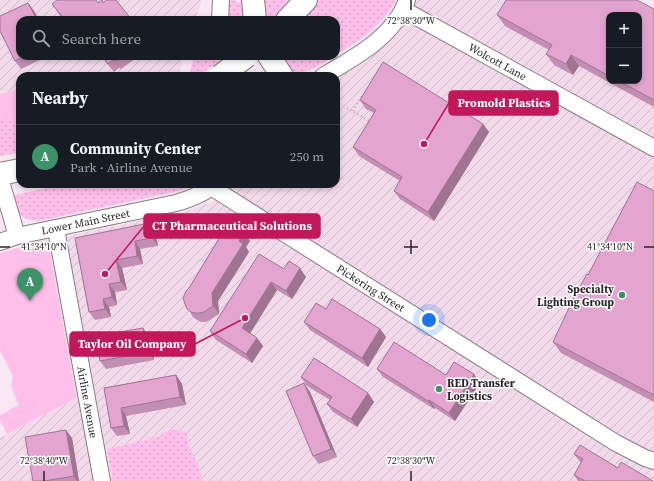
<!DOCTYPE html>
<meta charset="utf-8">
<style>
:root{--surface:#171b24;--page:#20242c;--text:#f1f3f6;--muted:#9ea1a6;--line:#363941;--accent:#3d9367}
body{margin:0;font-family:"Source Serif 4",serif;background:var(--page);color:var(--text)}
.controls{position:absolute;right:12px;top:12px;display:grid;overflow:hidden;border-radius:8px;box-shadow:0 2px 6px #0003}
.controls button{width:36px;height:36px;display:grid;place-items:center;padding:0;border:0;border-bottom:1px solid var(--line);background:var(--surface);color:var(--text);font:20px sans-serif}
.you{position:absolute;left:429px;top:320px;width:14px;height:14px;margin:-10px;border:3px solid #fff;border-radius:50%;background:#1a73e8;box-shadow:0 0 0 6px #1a73e833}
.badge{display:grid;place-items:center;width:26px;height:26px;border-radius:50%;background:var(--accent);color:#fff;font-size:13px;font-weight:700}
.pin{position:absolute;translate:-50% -33px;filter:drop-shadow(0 1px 2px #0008)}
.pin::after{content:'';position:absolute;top:21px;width:14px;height:12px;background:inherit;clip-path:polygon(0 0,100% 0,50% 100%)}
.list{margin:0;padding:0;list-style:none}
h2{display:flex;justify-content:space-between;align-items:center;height:52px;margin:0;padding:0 16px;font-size:17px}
h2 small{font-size:13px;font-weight:400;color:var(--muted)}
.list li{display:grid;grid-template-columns:26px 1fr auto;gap:12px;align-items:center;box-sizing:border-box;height:64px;padding:0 16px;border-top:1px solid var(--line)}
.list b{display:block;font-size:15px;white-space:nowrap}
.list p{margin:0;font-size:13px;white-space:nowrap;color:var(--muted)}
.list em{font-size:13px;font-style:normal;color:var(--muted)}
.icon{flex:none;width:22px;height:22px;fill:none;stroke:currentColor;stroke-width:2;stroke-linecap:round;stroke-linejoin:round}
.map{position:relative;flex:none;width:654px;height:481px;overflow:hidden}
.search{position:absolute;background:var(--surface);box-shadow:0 2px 6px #0003;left:16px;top:16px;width:324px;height:44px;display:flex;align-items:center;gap:10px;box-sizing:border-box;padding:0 14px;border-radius:12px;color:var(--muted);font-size:15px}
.panel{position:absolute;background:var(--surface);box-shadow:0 2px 6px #0003;left:16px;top:72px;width:324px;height:116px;border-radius:12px}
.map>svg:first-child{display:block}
</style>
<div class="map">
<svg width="654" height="481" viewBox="0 0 654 481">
<defs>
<pattern id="industrial-furrows" width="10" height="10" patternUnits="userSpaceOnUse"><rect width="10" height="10" fill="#f2daea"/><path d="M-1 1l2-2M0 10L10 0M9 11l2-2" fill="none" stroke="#d0bbc9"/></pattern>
<pattern id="grass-dots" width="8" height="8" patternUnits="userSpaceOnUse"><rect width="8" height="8" fill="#fec0ea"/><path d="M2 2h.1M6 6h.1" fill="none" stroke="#daa5c9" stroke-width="1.8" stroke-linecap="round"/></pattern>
</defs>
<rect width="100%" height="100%" fill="#f9e7f3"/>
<path fill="url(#industrial-furrows)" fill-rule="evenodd" d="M0 0H202L195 20H20V56H184L178 76H20V89L0 94Z
M413 0H632L654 12V481H0V438L76 398 50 252 46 245 38 242 187 211 214 201 231 184H336V79L365 62 391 41 401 30 408 19ZM609 15H639V81H609Z"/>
<path fill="url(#grass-dots)" d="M226 0H235L237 3 242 0 250 20H226Z
M260 0H396C384 25 359 41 336 55V20H263Z
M194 56H219L220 61 198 76H189Z
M279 56H334C324 62 304 78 292 71 287 68 283 61 279 56Z
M0 116 20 123V153L0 156Z
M62 184H197L179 191 38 221C20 219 16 213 11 196L55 186Z
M169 430H179L185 432 188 436V444L198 464 203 481H113L107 449 157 437Z"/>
<path fill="#fec0ea" d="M20 89V123L0 116V94Z
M38 242 46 245 50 252 76 398 7 434 0 420V415L19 405 11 386 13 376 0 350V253Z"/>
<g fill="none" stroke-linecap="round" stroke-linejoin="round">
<g stroke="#8b7b86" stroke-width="18">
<g id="minor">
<path id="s1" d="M404 10 654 148"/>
<path d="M220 20 221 0"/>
<path d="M323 76C354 58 395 36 407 0"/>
<path d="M0 178 17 236"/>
<path id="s2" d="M211 187 616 443 645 458 654 461"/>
<path id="s3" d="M56 229 102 481"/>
<path id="s4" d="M0 242 17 236 176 203C190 199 204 194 215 184"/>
</g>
</g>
<g stroke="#8b7b86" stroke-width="24">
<path id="highway" d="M253 0 255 20
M287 20 306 0
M269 56 282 76
M0 174 20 170"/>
</g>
<path stroke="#b3a5ae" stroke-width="2" stroke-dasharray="1 3" stroke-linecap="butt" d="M347 108 371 122
M353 111 361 97 364 99"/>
<use href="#minor" stroke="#fff" stroke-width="16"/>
<use href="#highway" stroke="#fff" stroke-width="22"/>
<g stroke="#8b7b86" stroke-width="24" stroke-linecap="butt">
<path id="highway-bridge" d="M220 76 247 56"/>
</g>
<use href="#highway-bridge" stroke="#fff" stroke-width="22"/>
</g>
<path fill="#c38eb3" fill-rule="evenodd" d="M103 2 132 20H63L52 4Z
M28 3 34 11 39 20H20V56H48L21 69 15 61 0 31V16Z
M654 9V107L579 66 573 75 554 65 546 54 549 50 505 26 497 15ZM609 15 639 81H609Z
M101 56H139L121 69 119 68 114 72Z
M360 100 483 124 489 132 434 221 400 199 394 191 400 181 359 156 353 147 374 113 366 109Z
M654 191V402L561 353 553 342Z
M219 229 244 233 250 241 246 247 249 252 218 301 219 314 210 320 206 322H201L197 320 193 317 185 304 189 288 222 233Z
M155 232 158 246 140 249 143 264 122 268 127 290 115 292 117 305 109 307 111 317 95 320 89 312 75 238Z
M284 269 306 277 292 299 277 290 250 333 257 338 263 346 252 363 216 340 210 331Z
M304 322 380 329 386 337 368 367 310 330Z
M149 336 154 360 106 369 100 361Z
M377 369 446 375 480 383 455 421 435 408 434 409 383 377Z
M176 375 182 384 186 405 126 416 130 434 117 436 111 428 104 388Z
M301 377 368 393 374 402 357 427 333 412 327 404 330 400 307 386Z
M310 392 337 457 319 464 313 456Z
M72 438 79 481H33Z
M574 454 618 468 653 481H578L574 475 581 463Z"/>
<path fill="#9f7492" d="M28 3 34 11 39 20H37Z
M571 55 579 66 573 75 566 64Z
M483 124 489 132 434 221 428 212Z
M149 223 155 232 158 246 152 238Z
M244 233 250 241 246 247 249 252 218 301 219 314 213 306 212 293 239 241Z
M135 241 140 249 143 264 137 256Z
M116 260 122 268 127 290 121 282Z
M300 268 306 277 292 299 286 291Z
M271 282 277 290 248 337 242 328Z
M109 284 115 292 117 305 112 297Z
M103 299 109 307 111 317 105 309Z
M143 328 149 336 154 360 148 352Z
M380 329 386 337 368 367 362 358Z
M257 338 263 346 252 363 246 354Z
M474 374 480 383 455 421 449 413Z
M176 375 182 384 186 405 180 397Z
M304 383 310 392 337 457 331 449Z
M368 393 374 402 357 427 351 419Z
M429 400 435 408 434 409 428 401Z
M121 408 126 416 130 434 124 426Z
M66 430 72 438 79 481H77L74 476Z"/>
<path fill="#e3a5d0" stroke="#9f7492" d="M57 0H96L98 3 102 0 103 3 106 0H116L132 20H65L52 4Z
M506 0H637L654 9V100L619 81H639V15H609V76L571 55 566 64 546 54 552 45 497 15Z
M28 3 37 20H20V56H25L15 61 0 31V16Z
M138 17 140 20H134Z
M102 56H122L115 61 114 59 108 64Z
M383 62 483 124 428 212 394 191 402 177 353 147 376 110 360 100Z
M637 182 654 191V395L553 342 575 295 587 274 588 275Z
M224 220 244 233 239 241 243 244 212 293 213 306 204 312 200 313H195L191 312 187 309 185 304 183 298 186 291 189 288 223 232 219 229Z
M149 223 152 238 135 241 137 256 116 260 121 282 109 284 112 297 103 299 105 309 89 312 75 238Z
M259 254 284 269 289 261 300 268 286 291 271 282 242 328 257 338 246 354 210 331Z
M332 299 380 329 362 358 304 322 316 303 326 309Z
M143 328 148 352 100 361 96 336Z
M394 342 446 375 454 362 474 374 449 413 429 400 428 401 377 369Z
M314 358 368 393 351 419 327 404 332 397 301 377Z
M176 375 180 397 121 408 124 426 111 428 104 388Z
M304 383 331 449 313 456 286 391Z
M66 430 74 476 44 481H33L25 437Z
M580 445 618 468 621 462 653 481H585L574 475 583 459 574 454Z"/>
<path fill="none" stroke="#2b2529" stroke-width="1.5" d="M411 0V10M411 240V254M0 247H10M404 247H418M644 247H654M44 471V481M411 471V481"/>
<g fill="#3d9367" stroke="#fff" stroke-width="1.5">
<circle cx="622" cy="295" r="4"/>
<circle cx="439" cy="389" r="4"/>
</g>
<g text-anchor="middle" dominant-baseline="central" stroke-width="3" stroke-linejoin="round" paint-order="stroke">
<g font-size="11" fill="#2b2529" stroke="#fff">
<text stroke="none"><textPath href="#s1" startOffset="107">Wolcott Lane</textPath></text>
<text stroke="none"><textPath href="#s4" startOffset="88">Lower Main Street</textPath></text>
<text stroke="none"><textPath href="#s2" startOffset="189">Pickering Street</textPath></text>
<text stroke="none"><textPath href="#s3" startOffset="176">Airline Avenue</textPath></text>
</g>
<g font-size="11" font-weight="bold" fill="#2b2529" stroke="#fff" text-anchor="end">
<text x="614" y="289">Specialty<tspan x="614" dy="13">Lighting Group</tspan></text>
<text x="447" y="383" text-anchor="start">RED Transfer<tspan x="447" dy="13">Logistics</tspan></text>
</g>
</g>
<g font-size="10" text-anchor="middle" fill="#2b2529" stroke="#fff" stroke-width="3" stroke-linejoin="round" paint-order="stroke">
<text x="411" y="24">72°38'30"W</text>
<text x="44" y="250">41°34'10"N</text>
<text x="610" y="250">41°34'10"N</text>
<text x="44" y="464">72°38'40"W</text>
<text x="411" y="464">72°38'30"W</text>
</g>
<path fill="none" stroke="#c2185b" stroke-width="1.5" d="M424 144L449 103M105 274L144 226M245 318L195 344"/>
<g fill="#c2185b" stroke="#fff" stroke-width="1.5">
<circle cx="424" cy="144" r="4"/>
<circle cx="105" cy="274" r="4"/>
<circle cx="245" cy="318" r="4"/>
</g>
<g fill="#c2185b" stroke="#c2185b" stroke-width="1.5">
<rect x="449" y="91" width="109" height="24" rx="4"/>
<rect x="144" y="214" width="176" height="24" rx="4"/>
<rect x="70" y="332" width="125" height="24" rx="4"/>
</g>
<g font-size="12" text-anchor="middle" font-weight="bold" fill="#fff">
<text x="504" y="107">Promold Plastics</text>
<text x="232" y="230">CT Pharmaceutical Solutions</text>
<text x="132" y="348">Taylor Oil Company</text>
</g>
</svg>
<div class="controls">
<button>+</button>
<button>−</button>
</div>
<div class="you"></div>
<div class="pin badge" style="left:30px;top:301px">A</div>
<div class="search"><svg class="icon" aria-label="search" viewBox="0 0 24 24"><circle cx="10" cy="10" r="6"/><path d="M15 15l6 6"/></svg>Search here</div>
<section class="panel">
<h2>Nearby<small></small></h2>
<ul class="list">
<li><span class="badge">A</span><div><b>Community Center</b><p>Park · Airline Avenue</p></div><em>250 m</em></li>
</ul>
</section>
</div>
